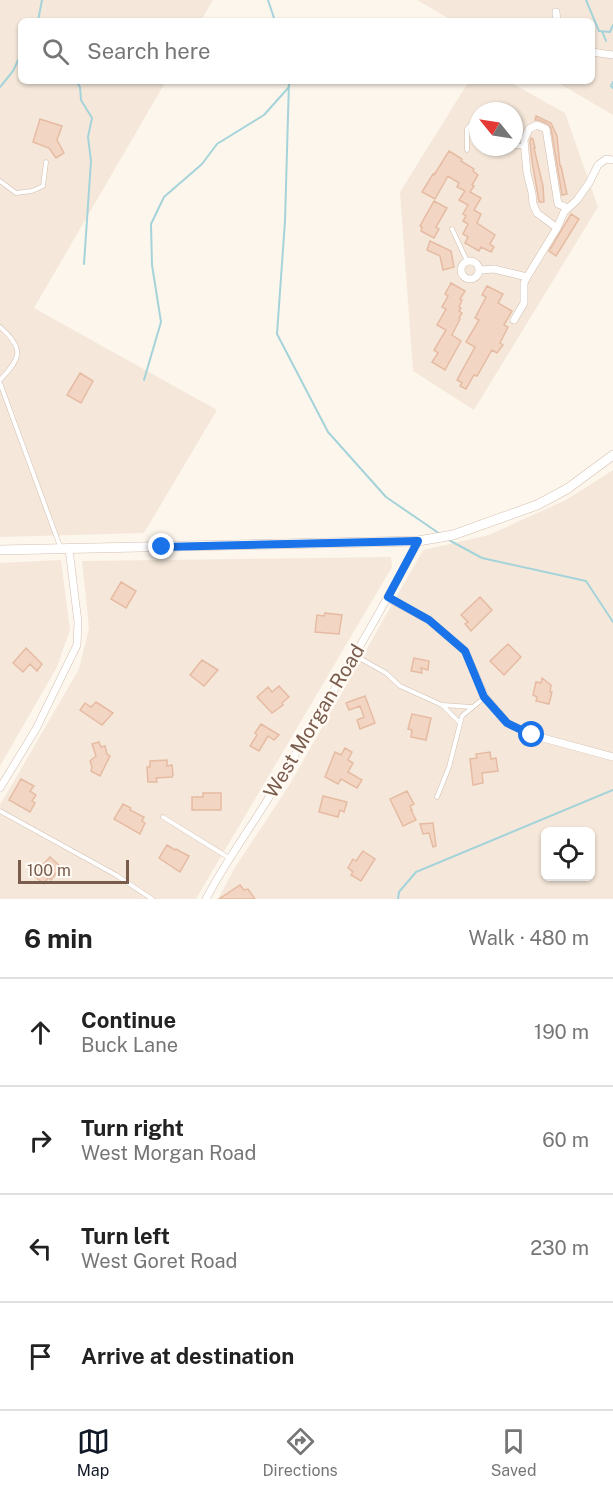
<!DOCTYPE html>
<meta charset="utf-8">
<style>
:root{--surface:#fff;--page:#f6f6f6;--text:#222;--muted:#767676;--line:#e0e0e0;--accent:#111827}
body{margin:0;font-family:"Public Sans",sans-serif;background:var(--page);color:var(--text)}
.controls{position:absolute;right:18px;bottom:18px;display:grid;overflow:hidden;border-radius:9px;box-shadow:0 2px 4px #0004}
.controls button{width:54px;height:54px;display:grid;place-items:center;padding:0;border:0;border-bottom:2px solid var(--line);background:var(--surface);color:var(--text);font:30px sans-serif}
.compass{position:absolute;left:469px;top:102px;width:54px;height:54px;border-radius:50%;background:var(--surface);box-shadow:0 2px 4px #0004;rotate:300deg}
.scale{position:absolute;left:18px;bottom:15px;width:111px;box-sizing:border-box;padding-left:6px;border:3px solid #7a5c4d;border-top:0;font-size:16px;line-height:21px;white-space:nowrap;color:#7a5c4d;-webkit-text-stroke:4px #fffaf3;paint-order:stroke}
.stop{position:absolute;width:18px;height:18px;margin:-14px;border:4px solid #1a73e8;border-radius:50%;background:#fff}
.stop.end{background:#1a73e8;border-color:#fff;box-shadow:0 2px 6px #0008}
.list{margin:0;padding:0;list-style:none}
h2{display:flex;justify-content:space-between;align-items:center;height:78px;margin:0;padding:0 24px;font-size:26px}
h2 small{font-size:20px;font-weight:400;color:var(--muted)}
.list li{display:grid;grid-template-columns:39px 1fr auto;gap:18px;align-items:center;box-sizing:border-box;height:108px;padding:0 24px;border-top:2px solid var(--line)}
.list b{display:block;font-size:22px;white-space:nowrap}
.list p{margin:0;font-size:20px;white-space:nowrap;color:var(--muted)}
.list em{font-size:20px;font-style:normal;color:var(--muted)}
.icon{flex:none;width:33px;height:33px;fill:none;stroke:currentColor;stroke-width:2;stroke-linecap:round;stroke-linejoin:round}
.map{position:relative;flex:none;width:613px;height:899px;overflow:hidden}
.search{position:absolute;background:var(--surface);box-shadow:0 2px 4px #0004;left:18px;right:18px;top:18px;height:66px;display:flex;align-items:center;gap:15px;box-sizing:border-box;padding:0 21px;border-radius:9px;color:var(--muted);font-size:22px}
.sheet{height:510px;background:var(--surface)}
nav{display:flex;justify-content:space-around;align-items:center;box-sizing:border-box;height:84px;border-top:2px solid var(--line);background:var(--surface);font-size:16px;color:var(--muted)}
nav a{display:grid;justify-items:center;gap:3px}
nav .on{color:var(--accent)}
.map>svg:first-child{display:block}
</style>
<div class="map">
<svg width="613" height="899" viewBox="0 0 613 899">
<rect width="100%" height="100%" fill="#fdf6ec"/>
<path fill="#f5e8da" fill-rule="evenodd" d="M0 0H213L201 21H21V81H166L34 308 217 410 144 533 0 537Z
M417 0H613V115L555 81H592V21H453Z
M469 81H508L565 113 598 207 474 410 413 371 400 192ZM478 111H514V147H478Z
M613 470V899H218L234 869 290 784 423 550 489 535 566 500ZM546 832H590V876H546Z
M391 557 392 567 196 899H0V805L79 669 89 628 82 561Z
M61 560 70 630 57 667 0 766V563Z"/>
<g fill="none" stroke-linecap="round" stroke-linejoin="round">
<path stroke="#a5d3da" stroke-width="2" d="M268 0 275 21
M586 0 599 31 610 32 613 25
M38 21 42 0
M602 31 606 41
M76 81 80 87 81 100 92 118 88 137 91 161 84 264
M289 81 285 221 277 334 328 432 386 497 440 534
M613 82 611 86 613 88
M0 87 13 71 21 54
M144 380 161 322 152 265 151 224 164 197 202 164 217 144 264 115 289 87
M447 539 482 558 586 581 613 622
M398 899 399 892 416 872 613 790"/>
</g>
<path fill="#f3d5c3" stroke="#e6bba3" stroke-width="1.5" d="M536 116 551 123 557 136 560 166H561L567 194 562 195 551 128 548 124 539 120H535Z
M40 119 62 126 57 140 64 153 56 158 49 148 33 142Z
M531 138 533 139 535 148H534L543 186 544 202H539L532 161 530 141Z
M449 151 462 159 461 161 474 169 473 171 478 175 472 185 474 186 470 192 481 198 474 210 481 214 477 223 495 235 490 244 494 247 491 252 481 247 479 251 465 243 468 237 463 234 468 224 463 221 466 216 463 214 468 205 459 200 465 191 457 187 459 183 448 176 435 199 422 192 433 174 434 175Z
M434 201 447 208 436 227 439 229 434 238 421 231 422 227 420 226Z
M571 214 579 219 556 256 549 251Z
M430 241 451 251 454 267 443 270 440 256 427 250Z
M451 283 465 291 460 299 462 300 459 307 461 308 459 311 462 313 459 318 460 319 452 335 461 341 445 370 432 362 438 353 434 350 446 330 437 325 446 309 442 307 448 296 445 294Z
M487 286 503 294 498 303 512 311 504 325 508 327 500 343 503 345 497 353 492 350 477 376 474 375 466 389 460 386 462 383 457 380 475 347 466 342 479 320 475 318 486 297 482 295Z
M80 373 93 381 81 403 67 395Z
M121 582 136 591 126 608 111 599Z
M480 597 492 610 471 631 465 624 468 622 461 615Z
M325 613 342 615 339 634 315 632 317 615 324 616Z
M508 644 521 657 504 675 490 661Z
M26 648 42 664 37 671 30 664 23 672 13 663Z
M414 658 429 661 428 670 421 668 422 673 411 671Z
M202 660 218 670 204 686 190 675Z
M542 678 551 685 550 692H552L549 704 536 701 537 697 533 695 536 682 541 683Z
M279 686 289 697 282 703 283 705 272 713 257 697 268 687 272 692Z
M365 696 375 723 360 729 357 720 364 717 360 706 349 710 346 703Z
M96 702 113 713 102 725 80 710 85 703 91 707Z
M412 714 431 718 426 740 411 737 412 730 408 729Z
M261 724 279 735 274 740 268 736 259 751 250 746 257 735 255 733Z
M99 742 101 747 105 746 107 754 110 756 100 776 91 771 92 767 90 761 96 756 92 744Z
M345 748 352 752 348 760 353 763 348 772 362 780 357 788 341 779 338 784 325 777 335 752 341 755Z
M490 752 491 759 496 758 498 771 482 773 483 783 473 785 470 759 477 758 476 754Z
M167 760V766L172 765 173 775 172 777 156 778 157 782H148L147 767H150V761Z
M21 779 34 786 30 791 36 795 32 801 35 803 30 812 9 800Z
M407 791 414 804 410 806 412 810H411L416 820 403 826 390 799Z
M203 793H221V810H192V797H203Z
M323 796 347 802 344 812 340 810 338 817 319 812Z
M123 804 131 808 130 810 144 817 142 821 145 823 140 834 114 819Z
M433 823 436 846 433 847 429 833 423 834 420 824Z
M167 845 175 850 176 849 189 856 180 872 159 858Z
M363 851 375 859 361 881 351 875 353 872 348 868 353 859 356 861Z
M50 857 61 867 51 880 48 878 44 884 33 875Z
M240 885 244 890 248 889 255 899H219Z"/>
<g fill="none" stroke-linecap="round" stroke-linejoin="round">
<g stroke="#d1beb0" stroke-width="5">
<path id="lane" d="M514 146H524
M467 150V129L470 125 478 124
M0 181 16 193 32 191 43 186 46 162
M452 229 467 261
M0 327C25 349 21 358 0 380
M0 383 61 549
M354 655 386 673 400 686 442 705 460 723
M443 705 471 707
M437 797 449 767 462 716 485 697
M0 811 116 875 152 899
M163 817 229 858"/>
</g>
<g stroke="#d1beb0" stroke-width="8">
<path id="street" d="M556 12 557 21
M592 52 613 55
M557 228 537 213 533 204 532 193 527 173 524 140 529 129 537 125 546 129 558 204 568 208
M461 270a9 9 0 1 1 18 0a9 9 0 1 1-18 0Z
M480 270 494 269 527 277
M514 320 524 303V283L527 277 557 228 564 212 577 200 589 183 598 165 606 159 613 160
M388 598 429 620 465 651 485 697 507 723 532 735 613 757
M0 788 36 729 77 645 78 622 69 549
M206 899C225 862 250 829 271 794 322 711 373 627 418 541"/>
</g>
<g stroke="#d6c0b0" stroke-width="10">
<path id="secondary" d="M0 550 418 541 453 535 537 505 567 489 613 455"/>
</g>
<use href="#lane" stroke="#fff" stroke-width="4"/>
<use href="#street" stroke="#fff" stroke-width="7"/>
<use href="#secondary" stroke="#fff" stroke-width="9"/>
</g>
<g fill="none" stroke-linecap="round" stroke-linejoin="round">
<path stroke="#1a73e8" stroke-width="8" d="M162 547 418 541 388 597 429 620 465 651 484 697 507 723 532 735"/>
</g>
<g text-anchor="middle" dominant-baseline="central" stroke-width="5" stroke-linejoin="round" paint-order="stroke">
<g font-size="20" fill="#7a5c4d" stroke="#fffaf3">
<text transform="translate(314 721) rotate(-59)">West Morgan Road</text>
</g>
</g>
</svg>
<div class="controls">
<button><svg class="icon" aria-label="locate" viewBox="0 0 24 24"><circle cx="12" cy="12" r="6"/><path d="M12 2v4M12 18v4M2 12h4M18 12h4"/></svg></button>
</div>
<svg class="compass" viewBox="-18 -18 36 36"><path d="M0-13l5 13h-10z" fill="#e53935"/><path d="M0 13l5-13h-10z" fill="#767676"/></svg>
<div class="scale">100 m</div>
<div class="stop" style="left:532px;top:735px"></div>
<div class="stop end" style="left:162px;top:547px"></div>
<div class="search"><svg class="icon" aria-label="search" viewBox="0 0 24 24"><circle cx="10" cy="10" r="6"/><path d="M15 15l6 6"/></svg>Search here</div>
</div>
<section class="sheet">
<h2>6 min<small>Walk · 480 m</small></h2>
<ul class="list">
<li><svg class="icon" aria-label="ahead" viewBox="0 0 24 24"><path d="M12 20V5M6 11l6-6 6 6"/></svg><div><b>Continue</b><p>Buck Lane</p></div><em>190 m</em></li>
<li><svg class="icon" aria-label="right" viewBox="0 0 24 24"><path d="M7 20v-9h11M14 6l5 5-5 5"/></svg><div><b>Turn right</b><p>West Morgan Road</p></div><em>60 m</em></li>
<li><svg class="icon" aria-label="left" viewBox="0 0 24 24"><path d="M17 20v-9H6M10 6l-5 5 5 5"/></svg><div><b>Turn left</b><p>West Goret Road</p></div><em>230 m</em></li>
<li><svg class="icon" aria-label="arrive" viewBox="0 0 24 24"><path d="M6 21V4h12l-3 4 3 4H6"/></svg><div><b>Arrive at destination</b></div></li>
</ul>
</section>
<nav>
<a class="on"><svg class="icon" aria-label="map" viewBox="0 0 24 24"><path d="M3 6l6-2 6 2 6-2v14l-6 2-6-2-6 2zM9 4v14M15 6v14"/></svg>Map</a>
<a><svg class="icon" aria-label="directions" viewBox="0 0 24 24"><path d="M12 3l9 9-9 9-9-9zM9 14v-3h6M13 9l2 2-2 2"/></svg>Directions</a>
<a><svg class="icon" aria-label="saved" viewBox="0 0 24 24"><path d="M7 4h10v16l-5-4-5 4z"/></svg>Saved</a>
</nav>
